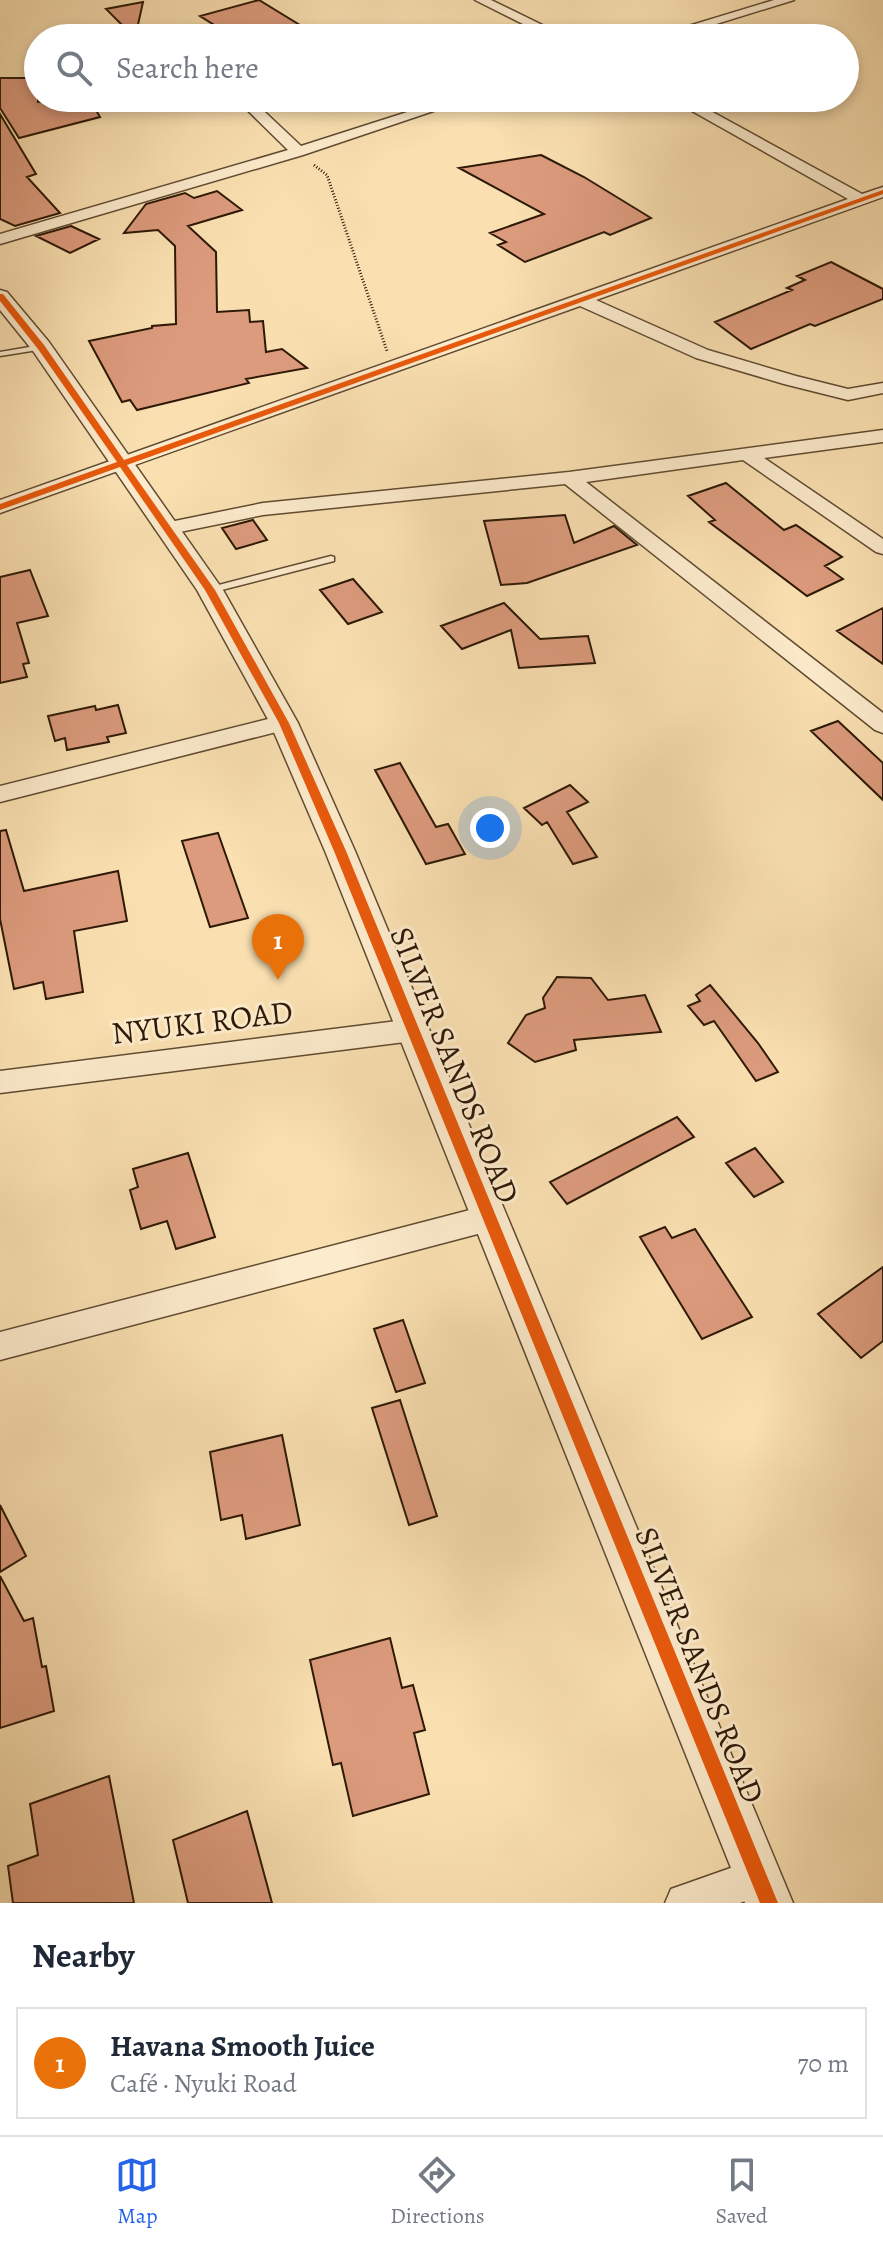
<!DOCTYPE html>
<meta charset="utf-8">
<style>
:root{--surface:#fff;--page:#f2f2f3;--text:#1f2937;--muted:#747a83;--line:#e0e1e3;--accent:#2563eb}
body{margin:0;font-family:Alegreya,serif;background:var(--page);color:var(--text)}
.you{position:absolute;left:490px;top:828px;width:28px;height:28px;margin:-20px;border:6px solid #fff;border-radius:50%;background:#1a73e8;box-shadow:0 0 0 12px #1a73e833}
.badge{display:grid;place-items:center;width:52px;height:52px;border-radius:50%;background:var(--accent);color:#fff;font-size:26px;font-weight:700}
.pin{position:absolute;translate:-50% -66px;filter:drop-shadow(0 2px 4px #0008)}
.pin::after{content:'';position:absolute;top:42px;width:28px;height:24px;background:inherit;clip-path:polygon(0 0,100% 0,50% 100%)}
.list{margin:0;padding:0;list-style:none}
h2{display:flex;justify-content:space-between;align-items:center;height:104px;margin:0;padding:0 32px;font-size:34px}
h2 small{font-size:26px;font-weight:400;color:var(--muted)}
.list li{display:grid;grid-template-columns:52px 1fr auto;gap:24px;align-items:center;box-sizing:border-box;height:112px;margin:0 16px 16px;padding:0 16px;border:2px solid var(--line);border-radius:0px}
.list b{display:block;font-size:30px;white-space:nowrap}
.list p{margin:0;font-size:26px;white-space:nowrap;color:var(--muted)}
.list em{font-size:26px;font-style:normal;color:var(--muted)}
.icon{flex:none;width:44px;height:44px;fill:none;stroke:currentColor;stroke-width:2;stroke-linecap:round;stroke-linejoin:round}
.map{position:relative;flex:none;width:883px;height:1903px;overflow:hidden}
.search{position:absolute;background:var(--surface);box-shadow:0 4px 12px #0003;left:24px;right:24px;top:24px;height:88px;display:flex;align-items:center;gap:20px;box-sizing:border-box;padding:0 28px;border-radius:44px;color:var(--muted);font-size:30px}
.sheet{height:232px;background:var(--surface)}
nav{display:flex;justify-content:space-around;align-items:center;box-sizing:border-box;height:112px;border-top:2px solid var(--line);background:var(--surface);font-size:22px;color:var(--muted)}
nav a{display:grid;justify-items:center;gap:4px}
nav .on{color:var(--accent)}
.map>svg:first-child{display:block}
</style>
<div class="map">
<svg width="883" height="1903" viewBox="0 0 883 1903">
<rect width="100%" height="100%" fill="#fae0b1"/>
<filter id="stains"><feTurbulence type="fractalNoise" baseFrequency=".0025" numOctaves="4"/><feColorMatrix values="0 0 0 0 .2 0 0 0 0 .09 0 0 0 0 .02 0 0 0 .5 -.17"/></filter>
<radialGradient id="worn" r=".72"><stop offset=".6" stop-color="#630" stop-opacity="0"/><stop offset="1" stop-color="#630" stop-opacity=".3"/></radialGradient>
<path fill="#dc9b7d" stroke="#2d1906" stroke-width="2" d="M259 0 321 38H235L200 16Z
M143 2 135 38 106 9Z
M0 78H38V102L89 98 100 117 19 138 0 108Z
M0 114 36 174 27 177 60 213 15 226 0 219Z
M541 155 584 177 651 218 610 235 604 232 525 262 498 245 506 242 490 233 544 214 459 168Z
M217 191 242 210 188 226 216 252 217 312 249 310 250 322 263 321 266 352 282 349 307 368 246 379 249 383 137 410 130 400 122 402 89 341 152 328V326L176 324 175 246 158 230 124 233 146 204 185 193 194 198Z
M71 226 99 239 70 253 36 236Z
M831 262 883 289V299L815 326 810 324 751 349 715 322 792 290 787 288 805 280 797 276Z
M726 483 784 530 796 525 842 557 825 566 843 579 807 596 709 522 715 520 688 496Z
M565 515 574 543 614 526 637 545 527 583 501 585 484 521Z
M253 520 267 540 236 549 222 528Z
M30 570 48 616 17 623 29 663 23 664 27 677 0 683V577Z
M353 579 382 612 348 624 320 590Z
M504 603 540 639 588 636 595 663 519 668 511 630 462 649 441 626Z
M883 608V664L837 631Z
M118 705 126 733 107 737 109 742 67 750 65 738 55 741 48 716 95 706 96 710Z
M838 721 883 763V800L811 731Z
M400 763 436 827 448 824 465 854 426 864 375 770Z
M570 785 588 802 567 812 597 857 573 864 547 822 542 825 524 808Z
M6 830 24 891 118 871 127 921 74 931 83 992 46 999 43 982 14 989 0 919V831Z
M218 833 248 918 210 927 182 841Z
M557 977 591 978 608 1000 645 995 661 1032 574 1040 576 1050 535 1062 508 1043 526 1015 545 1008 543 998Z
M710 985 758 1043 778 1072 756 1081 714 1021 704 1025 688 1006 700 1001 696 995Z
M677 1117 694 1137 567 1204 550 1182Z
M755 1148 783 1182 754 1197 726 1163Z
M188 1153 215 1237 176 1249 167 1221 141 1229 130 1190 138 1187 133 1169Z
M665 1227 672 1238 695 1229 752 1317 702 1339 640 1237Z
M883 1267V1341L861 1358 818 1314Z
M403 1320 425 1383 396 1392 374 1329Z
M400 1400 437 1516 409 1525 372 1408Z
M282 1435 300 1525 246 1539 242 1515 221 1520 210 1452Z
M0 1505 26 1556 0 1572Z
M0 1576 24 1621 33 1618 42 1667 46 1666 54 1711 0 1728Z
M390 1638 402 1688 413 1685 425 1730 414 1733 429 1794 353 1816 341 1763 333 1765 310 1660Z
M109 1776 134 1903H13L8 1866 38 1855 30 1804Z
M247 1811 272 1903H188L173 1840Z"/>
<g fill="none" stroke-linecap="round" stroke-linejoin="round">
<g stroke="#604b31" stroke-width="3">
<path id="service" d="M41 345 45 347 44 349 0 356V352Z
M331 556 334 557V561L210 593 205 590 207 588Z"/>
</g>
<g stroke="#604b31" stroke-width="3">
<path id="minor" d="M475 0H491L569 38H551Z
M774 0H794L671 38H649Z
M235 98H250L301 146 451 98H472L303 155 0 244V234L288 150Z
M669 98H687L862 194 883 187V197L596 300 708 350 796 376 848 389 883 383V393L848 400 784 384 696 358 580 306 0 513V500L848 199Z
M883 430V442L764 458 883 539V554L876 552 743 460 586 482 883 713V733L875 730 565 484 263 515 165 535 155 529 165 523 263 503 569 472Z
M284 715 292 718 295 723 292 728 0 802V786Z
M413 1019 423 1022 427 1030 423 1038 413 1041 0 1093V1071Z
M489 1205 499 1209 504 1218 499 1227 489 1231 0 1360V1332Z
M759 1858 773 1863 778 1877 773 1891 740 1903H665L671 1889Z"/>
</g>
<g stroke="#604b31" stroke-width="3">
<path id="tertiary" d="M0 290 7 292 49 342 223 590 298 723 355 851 793 1903H745L325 851 270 723 197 590 33 351 0 310Z"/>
</g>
<path stroke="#2d1906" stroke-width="3" stroke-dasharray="1 2" stroke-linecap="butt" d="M314 165 327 175 387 351"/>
<use href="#service" fill="#fcebcc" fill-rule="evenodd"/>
<use href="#minor" fill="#fcebcc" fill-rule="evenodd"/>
<use href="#tertiary" fill="#fcebcc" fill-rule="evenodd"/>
<g stroke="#fcebcc" stroke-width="5">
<path id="cycleway" d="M883 190V194L127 465 215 590 289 723 346 851 778 1903H760L334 851 279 723 205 590 120 467 0 510V504L117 462 38 349 0 301V294H3L44 345 124 460Z"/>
</g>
<use href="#cycleway" fill="#e8590c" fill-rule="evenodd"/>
</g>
<g text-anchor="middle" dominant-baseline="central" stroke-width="6" stroke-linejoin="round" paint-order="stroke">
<g font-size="32" fill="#2d1906" stroke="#fcebcc">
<text transform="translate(202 1022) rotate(-7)">NYUKI ROAD</text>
<text transform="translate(455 1065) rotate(68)">SILVER SANDS ROAD</text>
<text transform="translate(700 1665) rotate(68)">SILVER SANDS ROAD</text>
</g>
</g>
<rect width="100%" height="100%" filter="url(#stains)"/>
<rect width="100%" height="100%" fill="url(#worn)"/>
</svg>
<div class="you"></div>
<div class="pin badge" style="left:278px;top:980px;background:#e8710a">1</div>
<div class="search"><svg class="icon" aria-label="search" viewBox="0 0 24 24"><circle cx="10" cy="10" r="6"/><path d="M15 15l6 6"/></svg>Search here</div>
</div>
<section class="sheet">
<h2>Nearby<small></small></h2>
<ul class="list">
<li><span class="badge" style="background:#e8710a">1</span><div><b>Havana Smooth Juice</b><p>Café · Nyuki Road</p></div><em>70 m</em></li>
</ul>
</section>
<nav>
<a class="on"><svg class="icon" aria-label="map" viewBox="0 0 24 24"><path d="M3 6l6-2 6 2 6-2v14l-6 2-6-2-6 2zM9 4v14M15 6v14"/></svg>Map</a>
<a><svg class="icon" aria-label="directions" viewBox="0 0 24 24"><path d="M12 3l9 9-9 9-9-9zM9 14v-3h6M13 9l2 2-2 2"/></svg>Directions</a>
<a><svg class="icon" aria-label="saved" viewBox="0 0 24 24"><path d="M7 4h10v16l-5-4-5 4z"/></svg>Saved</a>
</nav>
